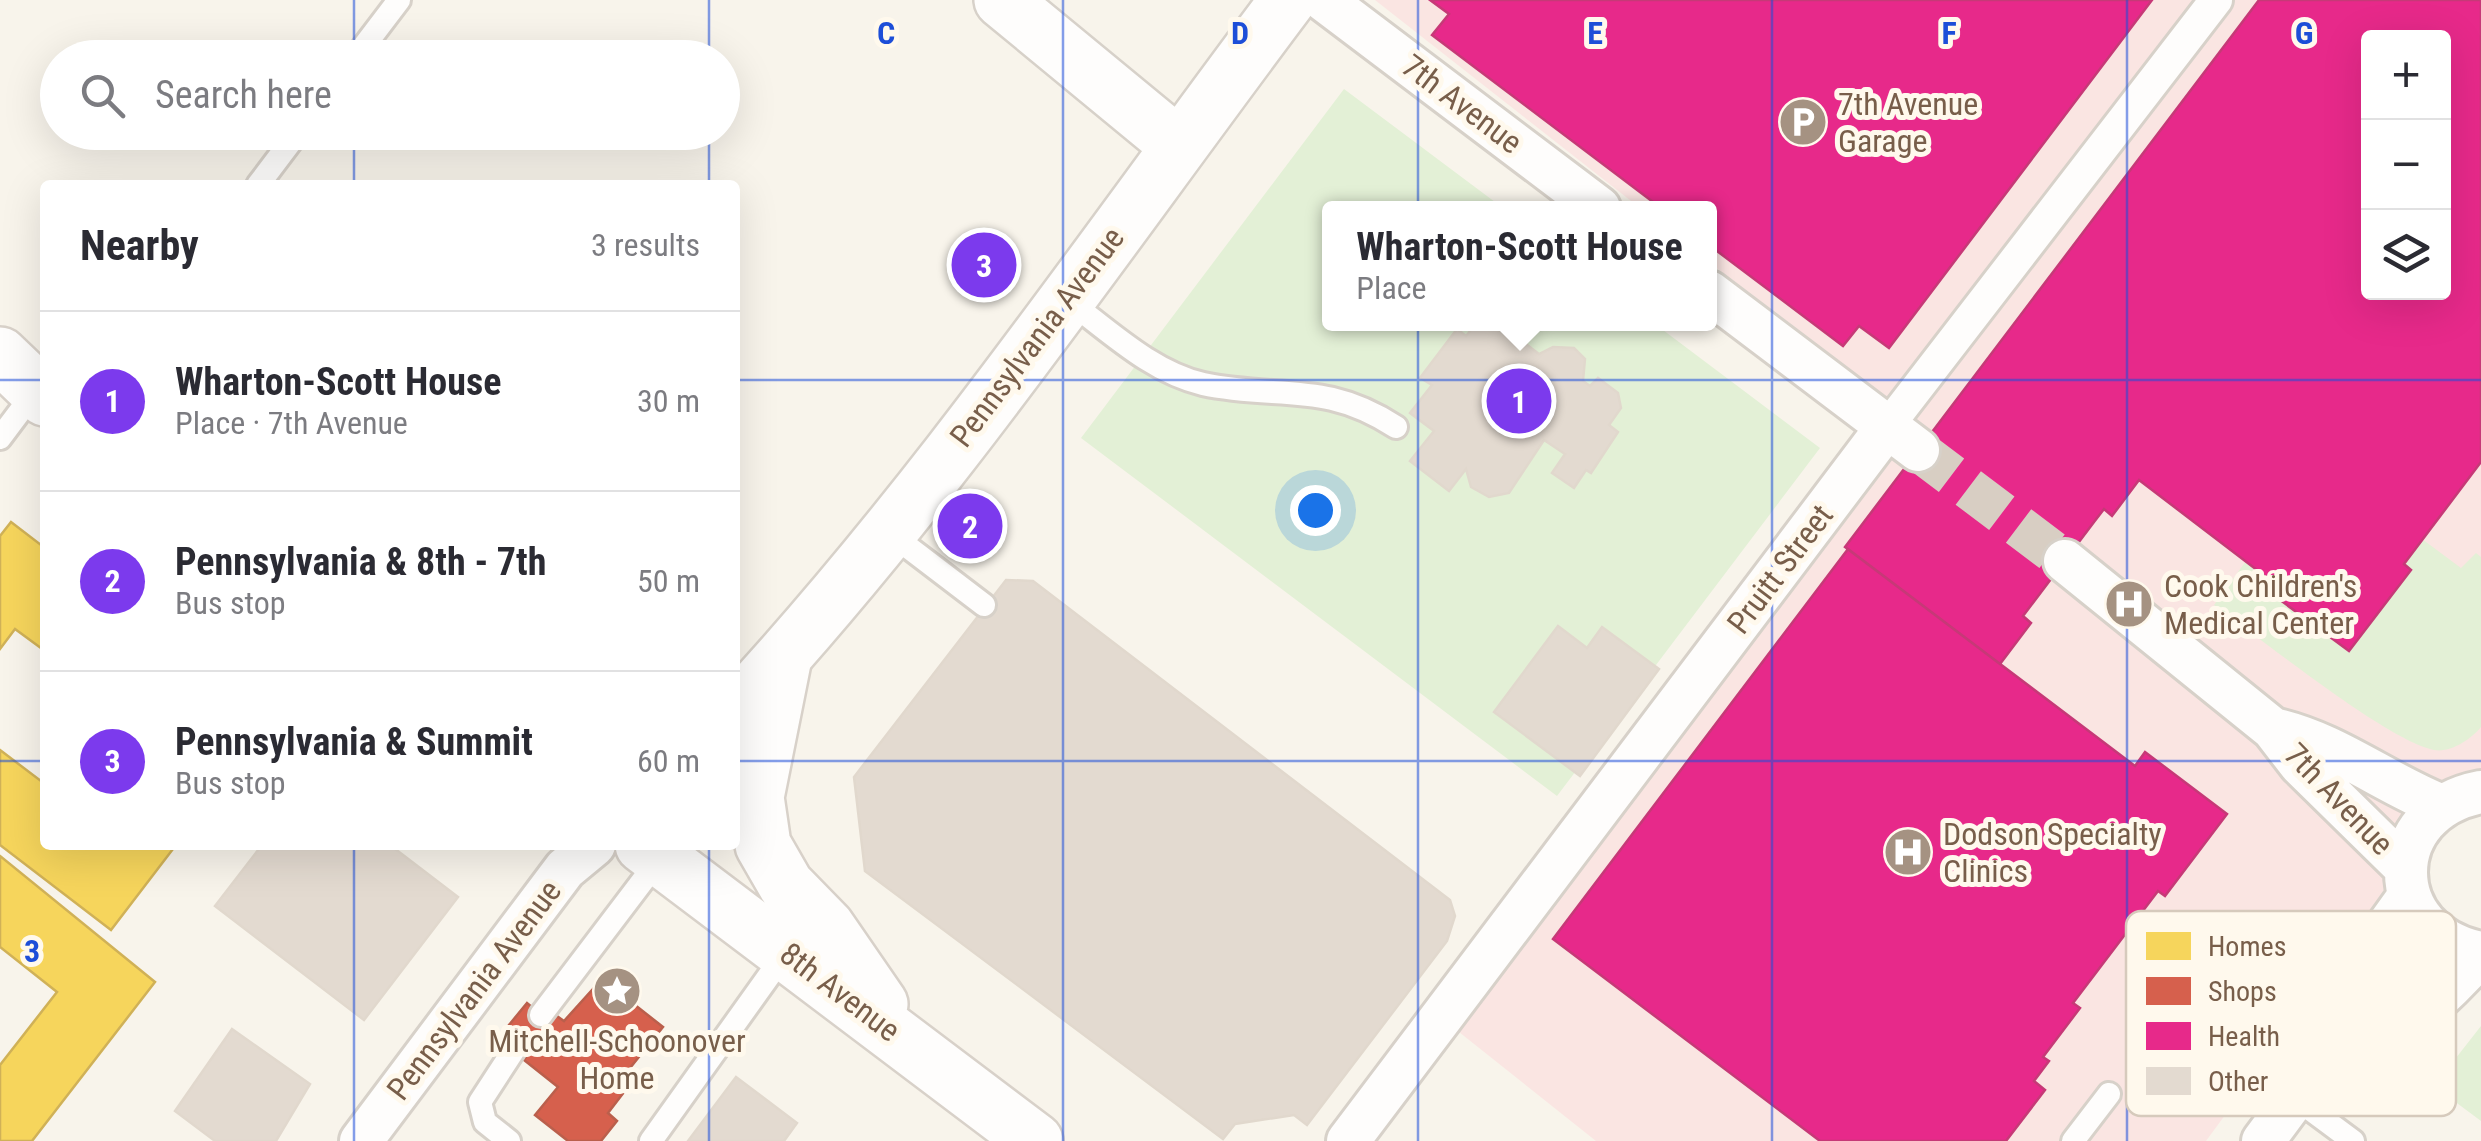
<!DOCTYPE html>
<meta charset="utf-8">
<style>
:root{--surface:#fff;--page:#f7f7f7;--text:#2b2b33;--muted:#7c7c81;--line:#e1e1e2;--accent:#7c3aed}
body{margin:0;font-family:"Roboto Condensed",sans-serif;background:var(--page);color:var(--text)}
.controls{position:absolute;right:30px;top:30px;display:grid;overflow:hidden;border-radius:10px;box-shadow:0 10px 40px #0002}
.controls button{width:90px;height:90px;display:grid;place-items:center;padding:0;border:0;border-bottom:2px solid var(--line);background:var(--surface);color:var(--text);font:50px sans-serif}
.you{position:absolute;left:1315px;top:510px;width:35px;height:35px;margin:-25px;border:8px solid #fff;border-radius:50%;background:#1a73e8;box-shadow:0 0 0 15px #1a73e833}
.badge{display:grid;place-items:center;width:65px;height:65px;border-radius:50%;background:var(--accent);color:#fff;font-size:32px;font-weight:700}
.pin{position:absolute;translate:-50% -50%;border:5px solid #fff;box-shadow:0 2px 10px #0006}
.popup{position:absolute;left:1322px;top:201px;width:395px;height:130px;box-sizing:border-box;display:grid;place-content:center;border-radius:10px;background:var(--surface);filter:drop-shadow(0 2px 8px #0005);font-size:32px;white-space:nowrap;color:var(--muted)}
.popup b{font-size:38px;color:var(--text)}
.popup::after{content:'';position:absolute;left:50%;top:100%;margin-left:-20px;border:20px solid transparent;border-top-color:var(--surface)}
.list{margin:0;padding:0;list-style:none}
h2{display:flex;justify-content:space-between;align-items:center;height:130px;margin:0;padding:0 40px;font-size:42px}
h2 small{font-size:32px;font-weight:400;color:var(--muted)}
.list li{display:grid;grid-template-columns:65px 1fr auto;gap:30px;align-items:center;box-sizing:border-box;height:180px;padding:0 40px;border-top:2px solid var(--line)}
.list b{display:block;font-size:38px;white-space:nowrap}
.list p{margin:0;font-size:32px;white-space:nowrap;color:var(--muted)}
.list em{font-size:32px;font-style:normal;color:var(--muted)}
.icon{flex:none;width:55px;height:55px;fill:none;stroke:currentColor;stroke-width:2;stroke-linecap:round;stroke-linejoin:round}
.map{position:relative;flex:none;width:2481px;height:1141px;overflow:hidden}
.search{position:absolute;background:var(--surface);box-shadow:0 10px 40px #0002;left:40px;top:40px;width:700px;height:110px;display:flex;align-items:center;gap:25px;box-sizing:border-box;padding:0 35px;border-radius:55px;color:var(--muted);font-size:38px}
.panel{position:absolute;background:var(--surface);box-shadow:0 10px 40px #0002;left:40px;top:180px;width:700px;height:670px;border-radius:10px}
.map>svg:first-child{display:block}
</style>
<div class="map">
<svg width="2481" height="1141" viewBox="0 0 2481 1141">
<rect width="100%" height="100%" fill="#f8f4eb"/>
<path fill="#fae5e2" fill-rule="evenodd" d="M1375 0H2481V796L2467 785 2206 1141H1596L1459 1032 1912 422 1709 262V208H1640ZM2368 38H2444V292H2368Z"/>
<path fill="#e3f0d6" d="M1344 89 1503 208H1329V324H1655L1820 448 1557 796 1081 438Z
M2422 539 2461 568 2476 553 2481 557V727C2471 739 2451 753 2434 750 2387 741 2259 637 2214 605L2246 561 2274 583 2269 591 2349 651 2410 570 2404 564Z
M2481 1026V1121L2434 1086Z"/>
<path fill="#f6d55c" stroke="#d0b157" stroke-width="2.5" d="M11 522 45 548V651L15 629 0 649V536Z
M0 750 45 784V845H176L111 930 0 845Z
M0 856 155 982 32 1141H0V1065L57 992 0 947Z"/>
<path fill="#d6604d" stroke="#ba5f4c" stroke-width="2.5" d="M602 979 663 1027 626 1073 634 1079 608 1113 617 1121 601 1141H568L535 1115 558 1087 524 1060 530 1051 504 1031 527 1003 549 1021 554 1014 564 1021Z"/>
<path fill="#e7298a" stroke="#c63977" stroke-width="2.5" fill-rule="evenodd" d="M1430 0H2152L1889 348 1859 326 1843 346 1709 245V208H1661L1432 35 1449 14Z
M2259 0H2481V462L2404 564 2411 570 2349 651 2268 591 2274 583 2139 480 2112 516 2104 509 2094 522 2023 616 2031 623 2000 664 1845 547ZM2368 38H2444V292H2368Z
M1848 549 2135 766 2145 752 2227 814 2165 896 2158 891 2073 1003 2080 1008 2043 1057 2049 1061 2034 1081 2045 1090 2006 1141H1820L1553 939Z"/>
<path fill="#e3dad0" stroke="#e1d8cd" stroke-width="2.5" d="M1476 324H1514L1509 331 1539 354 1553 347 1574 348 1585 359 1583 381 1590 386 1598 378 1618 393 1621 408 1609 425 1618 432 1591 473 1586 470 1574 488 1552 473 1565 454 1544 440 1509 493 1489 497 1471 487 1466 469 1449 491 1410 461 1434 431 1410 413 1432 385 1420 378 1457 329 1466 336Z
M1006 580 1033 581 1450 900 1455 916 1447 941 1307 1125 1294 1115 1235 1124 1223 1139 865 871 854 777Z
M1558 626 1587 648 1602 627 1659 669 1580 776 1494 712Z
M262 845H390L458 897 364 1020 215 906Z
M232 1029 310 1084 276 1141H215L175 1111Z
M736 1077 797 1123 784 1141H688Z"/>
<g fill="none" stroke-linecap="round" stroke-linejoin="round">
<path stroke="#d8cec3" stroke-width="42" stroke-dasharray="42 21" stroke-linecap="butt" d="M1918 450 2065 561"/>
<g stroke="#d7d1c9" stroke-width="28">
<path id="service" d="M355 58 399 0
M258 185 298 132
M1066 299C1108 330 1151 372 1203 384 1278 400 1324 380 1396 427
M0 438 36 390
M887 531 984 605
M541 1015 660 858
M2295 1098 2353 1141
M509 1141 485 1122 480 1102 519 1042
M651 1141 786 952
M2073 1141 2109 1094"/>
</g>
<g stroke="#d7d1c9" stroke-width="38">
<path id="pedestrian" d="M1887 427 2216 0"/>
</g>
<g stroke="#d7d1c9" stroke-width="48">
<path id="minor" d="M1324 0 1599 208
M1709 292 1918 450
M2065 561 2273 729 2300 764 2406 868
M2273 729C2336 743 2382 782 2442 806
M2481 792C2381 811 2381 933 2481 953
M2295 1098C2369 1056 2425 1019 2481 954
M361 1141 565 869 594 845
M1348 1141 1887 427
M2263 1141 2295 1098 2313 1030 2409 896"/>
</g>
<g stroke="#d7d1c9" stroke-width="60">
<path id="tertiary" d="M1002 0 1179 146
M735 710C939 490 1108 239 1288 0"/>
</g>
<g stroke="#d8d1c9" stroke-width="60">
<path id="secondary" d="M0 355 45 398
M784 657 756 797 763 845 786 885 827 927 880 1004
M643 845 1035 1141"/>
</g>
<use href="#service" stroke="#fefdfc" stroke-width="22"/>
<use href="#pedestrian" stroke="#fefdfc" stroke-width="32"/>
<use href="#minor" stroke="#fefdfc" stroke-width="42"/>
<use href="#tertiary" stroke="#fefdfc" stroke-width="55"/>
<use href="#secondary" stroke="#fefdfc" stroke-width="55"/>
</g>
<path fill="none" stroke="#1d4ed8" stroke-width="2.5" stroke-opacity="0.55" d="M354 0V58M709 0V58M1063 0V1141M1418 0V1141M1772 0V1141M2127 0V1141M354 132V185M709 132V185M0 380H45M735 380H2481M0 761H45M735 761H2481M354 845V1141M709 845V1141"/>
<defs>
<g id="parking-disc" transform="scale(2.5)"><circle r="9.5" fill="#a59282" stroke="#fff9ed"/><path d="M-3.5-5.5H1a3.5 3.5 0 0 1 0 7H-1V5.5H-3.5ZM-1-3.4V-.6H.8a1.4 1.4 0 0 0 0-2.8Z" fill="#fff"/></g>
<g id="hospital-disc" transform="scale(2.5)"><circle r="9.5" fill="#a59282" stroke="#fff9ed"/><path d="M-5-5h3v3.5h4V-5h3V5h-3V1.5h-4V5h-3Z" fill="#fff"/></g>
<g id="sight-disc" transform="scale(2.5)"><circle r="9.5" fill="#a59282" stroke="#fff9ed"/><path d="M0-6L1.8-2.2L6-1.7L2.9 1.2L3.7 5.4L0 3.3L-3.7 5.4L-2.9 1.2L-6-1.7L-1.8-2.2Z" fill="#fff"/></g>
</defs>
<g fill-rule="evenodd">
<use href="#parking-disc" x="1803" y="122"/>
<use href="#hospital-disc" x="2129" y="604"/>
<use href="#hospital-disc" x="1908" y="852"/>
<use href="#sight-disc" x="617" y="991"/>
</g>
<g text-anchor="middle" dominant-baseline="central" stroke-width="10" stroke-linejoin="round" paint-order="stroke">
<g font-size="32" fill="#785e4a" stroke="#fff9ed">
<text transform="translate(1462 104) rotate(37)">7th Avenue</text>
<text transform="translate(1037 337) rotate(-53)">Pennsylvania Avenue</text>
<text transform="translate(1780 569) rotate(-53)">Pruitt Street</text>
<text transform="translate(2339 799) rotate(46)">7th Avenue</text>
<text transform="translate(474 990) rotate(-53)">Pennsylvania Avenue</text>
<text transform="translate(840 992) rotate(37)">8th Avenue</text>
</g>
<g font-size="32" fill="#785e4a" stroke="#fff9ed" text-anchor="start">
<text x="1838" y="104">7th Avenue<tspan x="1838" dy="37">Garage</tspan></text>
<text x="2164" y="586">Cook Children's<tspan x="2164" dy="37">Medical Center</tspan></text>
<text x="1943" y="834">Dodson Specialty<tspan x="1943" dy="37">Clinics</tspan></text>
<text x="617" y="1041" text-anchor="middle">Mitchell-Schoonover<tspan x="617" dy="37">Home</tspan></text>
</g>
</g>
<rect x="2126" y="911" width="330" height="205" rx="15" fill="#fff9ed" stroke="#d6cabc" stroke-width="2.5"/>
<rect x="2146" y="932" width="45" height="28" fill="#f6d55c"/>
<rect x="2146" y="977" width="45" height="28" fill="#d6604d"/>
<rect x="2146" y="1022" width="45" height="28" fill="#e7298a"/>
<rect x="2146" y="1067" width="45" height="28" fill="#e3dad0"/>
<g font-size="28" fill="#785e4a">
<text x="2208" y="956">Homes</text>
<text x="2208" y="1001">Shops</text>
<text x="2208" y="1046">Health</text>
<text x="2208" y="1091">Other</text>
</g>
<g font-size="32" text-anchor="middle" font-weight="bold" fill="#1d4ed8" stroke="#fff9ed" stroke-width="10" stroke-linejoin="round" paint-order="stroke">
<text x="886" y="44">C</text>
<text x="1240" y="44">D</text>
<text x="1595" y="44">E</text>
<text x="1949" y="44">F</text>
<text x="2304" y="44">G</text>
<text x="32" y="962">3</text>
</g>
</svg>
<div class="controls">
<button>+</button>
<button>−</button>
<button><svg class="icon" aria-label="layers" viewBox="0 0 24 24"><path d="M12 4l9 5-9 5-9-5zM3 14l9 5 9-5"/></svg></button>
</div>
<div class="you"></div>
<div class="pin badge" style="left:1519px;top:401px">1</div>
<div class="popup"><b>Wharton-Scott House</b>Place</div>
<div class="pin badge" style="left:970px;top:526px">2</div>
<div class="pin badge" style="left:984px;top:265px">3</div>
<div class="search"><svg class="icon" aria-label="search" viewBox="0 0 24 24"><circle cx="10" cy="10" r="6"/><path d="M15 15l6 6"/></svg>Search here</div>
<section class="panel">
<h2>Nearby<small>3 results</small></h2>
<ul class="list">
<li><span class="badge">1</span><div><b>Wharton-Scott House</b><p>Place · 7th Avenue</p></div><em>30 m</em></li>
<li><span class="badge">2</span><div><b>Pennsylvania &amp; 8th - 7th</b><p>Bus stop</p></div><em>50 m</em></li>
<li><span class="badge">3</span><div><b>Pennsylvania &amp; Summit</b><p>Bus stop</p></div><em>60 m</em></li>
</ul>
</section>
</div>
